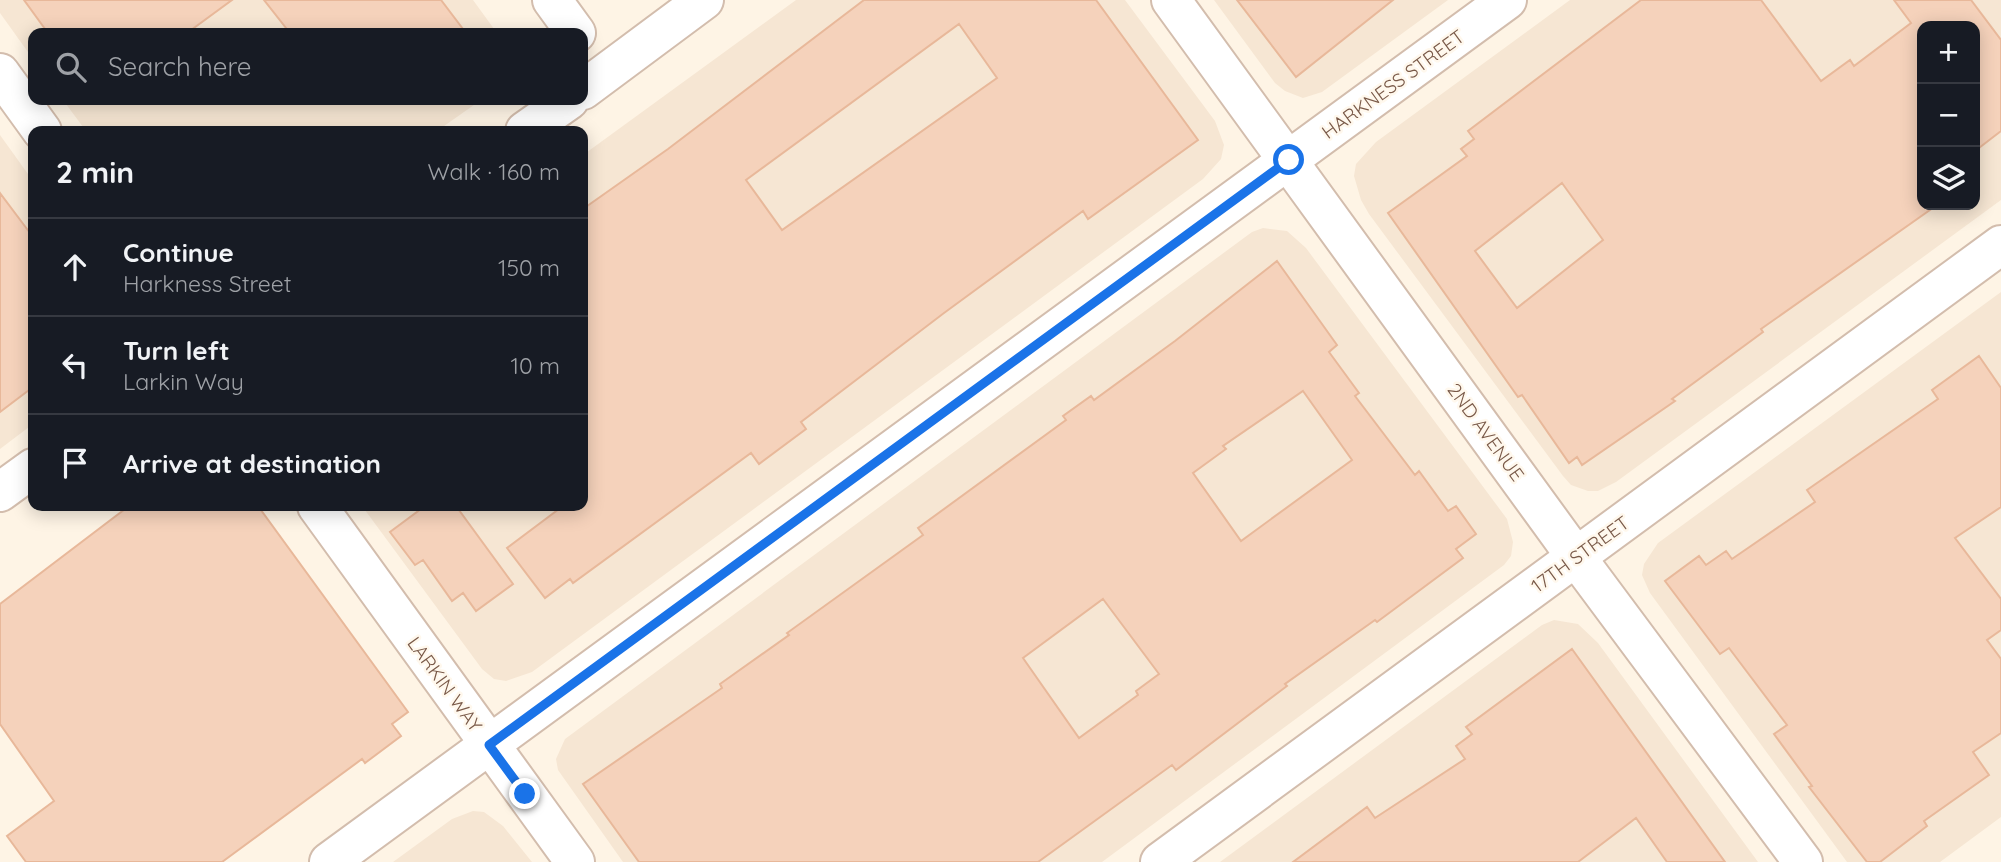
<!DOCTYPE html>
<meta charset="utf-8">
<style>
:root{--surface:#171b24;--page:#20242c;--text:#f1f3f6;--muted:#9ea1a6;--line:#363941}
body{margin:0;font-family:Quicksand,sans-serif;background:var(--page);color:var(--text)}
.controls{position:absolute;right:21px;top:21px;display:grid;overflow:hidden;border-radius:14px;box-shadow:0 4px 18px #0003}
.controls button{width:63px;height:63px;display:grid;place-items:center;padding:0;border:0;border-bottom:2px solid var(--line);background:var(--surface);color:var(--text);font:35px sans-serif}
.stop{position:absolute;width:21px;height:21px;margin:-16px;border:5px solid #1a73e8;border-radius:50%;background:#fff}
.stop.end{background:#1a73e8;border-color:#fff;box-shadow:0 2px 7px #0008}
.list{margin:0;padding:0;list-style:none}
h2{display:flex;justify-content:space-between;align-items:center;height:91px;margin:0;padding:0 28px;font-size:30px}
h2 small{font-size:23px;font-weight:400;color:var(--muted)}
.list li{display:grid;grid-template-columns:46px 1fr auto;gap:21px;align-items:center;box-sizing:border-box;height:98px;padding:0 28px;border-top:2px solid var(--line)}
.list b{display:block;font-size:26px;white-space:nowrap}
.list p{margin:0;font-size:23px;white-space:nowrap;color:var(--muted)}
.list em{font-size:23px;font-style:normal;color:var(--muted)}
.icon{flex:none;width:38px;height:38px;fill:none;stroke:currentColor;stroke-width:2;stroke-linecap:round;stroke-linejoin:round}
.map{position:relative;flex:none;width:2001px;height:862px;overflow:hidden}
.search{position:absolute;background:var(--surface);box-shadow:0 4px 18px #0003;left:28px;top:28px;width:560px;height:77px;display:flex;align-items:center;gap:18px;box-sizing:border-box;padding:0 24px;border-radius:14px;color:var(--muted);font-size:26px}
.panel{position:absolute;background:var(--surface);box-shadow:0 4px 18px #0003;left:28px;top:126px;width:560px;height:385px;border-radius:14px}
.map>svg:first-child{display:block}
</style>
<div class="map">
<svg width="2001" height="862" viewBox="0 0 2001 862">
<rect width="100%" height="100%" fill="#fef4e5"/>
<path fill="#f6e6d3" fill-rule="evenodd" d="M0 0H473L497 33H33V59L0 13Z
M796 0H1125L1215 121 1224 145 1221 159 1203 179 532 672 506 681 494 679 482 669 362 506H583V155Z
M1214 0H1448L1322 92 1303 98 1285 91 1275 83Z
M1570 0H2001V200L1616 482 1598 491H1588L1571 485 1563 476 1369 214 1361 200 1354 176 1356 164 1376 142ZM1922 26H1975V205H1922Z
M63 100H481L437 131H86Z
M0 135 33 181V424L0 449Z
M1263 228 1287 231 1306 248 1507 519 1513 542 1511 556 1504 565 1102 862H623L558 770 556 759 565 739 1252 232Z
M2001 292V817L1940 862H1847L1650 593 1642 575 1644 564 1658 543Z
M1554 620 1578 624 1598 643 1758 862H1220L1542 625Z
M473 811 484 812 503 826 532 862H393L452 819Z"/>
<path fill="#f5d2bb" stroke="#e8b89a" stroke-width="2" fill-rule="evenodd" d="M24 0H232L187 33H48Z
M264 0H441L466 33H290Z
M864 0H1096L1198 140 1088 219 1083 211 944 313 801 422 806 429 759 464 751 453 573 583 570 579 545 598 507 548 563 506H583V209L668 149ZM959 24 997 78 782 230 746 180Z
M1237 0H1393L1296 77Z
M1641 0H1761L1821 81 1850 60 1854 66 1911 23 1894 0H1971L2001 40V131L1975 151V26H1922V205H1937L1761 329 1763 332 1672 399 1675 401 1582 465 1577 457 1569 463 1522 395 1518 397 1388 213 1467 156 1461 149 1474 139 1468 131ZM1562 183 1603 240 1517 308 1475 251Z
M0 193 33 237V387L0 412Z
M1277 261 1337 345 1329 352 1359 393 1355 396 1415 475 1419 471 1448 511 1456 506 1476 534 1456 549 1463 558 1377 622 1375 620 1285 684 1287 686 1176 770 1172 765 1038 862H639L583 784 722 688 720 684 789 635 787 633 923 535 918 528 1066 420 1063 416 1091 396 1094 400 1175 341ZM1303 391 1352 460 1241 541 1193 473 1226 449 1223 446ZM1103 599 1159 674 1136 691 1138 695 1079 738 1023 658Z
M1979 356 2001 388V507L1955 538 2001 599V630L1987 640 2001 659V733L1973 752 1989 775 1924 821 1927 826 1880 862H1867L1809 787 1812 786 1774 734 1787 725 1729 648 1720 654 1665 581 1699 556 1706 565 1726 551 1732 559 1815 502 1807 490 1938 399 1932 390Z
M129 506H258L408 712 392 724 401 736 365 763 362 759 222 862H26L7 836 54 801 0 724V604Z
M425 506H456L513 584 476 611 463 593 452 601 423 560 415 565 390 532Z
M1572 649 1725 862H1667L1636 818 1578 862H1293L1367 807 1375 818 1465 759 1456 746 1472 734 1466 727Z"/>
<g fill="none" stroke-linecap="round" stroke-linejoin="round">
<g stroke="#d3bdad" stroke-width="42">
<path id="minor" d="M552 0 576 33
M0 73 42 131
M583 90 704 0
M525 131 569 100
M0 492 33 468
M317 506 575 862
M329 862 1507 0
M1160 862 2001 245"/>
</g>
<g stroke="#d3bdad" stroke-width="42">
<path id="tertiary" d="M1171 0 1576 557 1803 862"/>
</g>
<use href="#minor" stroke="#fff" stroke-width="38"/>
<use href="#tertiary" stroke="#fff" stroke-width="38"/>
</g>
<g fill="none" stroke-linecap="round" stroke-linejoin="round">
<path stroke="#1a73e8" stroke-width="9" d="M525 794 489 745 1289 160"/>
</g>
<g text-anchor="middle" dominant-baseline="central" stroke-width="5" stroke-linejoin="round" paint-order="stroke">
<g font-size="19" fill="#795948" stroke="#fff8ed">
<text transform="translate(1393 84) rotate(-36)">HARKNESS STREET</text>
<text transform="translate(1486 432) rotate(54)">2ND AVENUE</text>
<text transform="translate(1580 554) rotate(-36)">17TH STREET</text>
<text transform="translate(445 684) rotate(54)">LARKIN WAY</text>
</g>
</g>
</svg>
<div class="controls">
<button>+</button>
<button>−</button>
<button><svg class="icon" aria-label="layers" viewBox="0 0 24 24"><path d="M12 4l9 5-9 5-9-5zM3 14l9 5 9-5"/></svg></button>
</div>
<div class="stop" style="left:1289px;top:160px"></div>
<div class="stop end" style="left:525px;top:794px"></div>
<div class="search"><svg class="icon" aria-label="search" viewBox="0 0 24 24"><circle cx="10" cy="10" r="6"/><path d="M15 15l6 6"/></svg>Search here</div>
<section class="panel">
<h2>2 min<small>Walk · 160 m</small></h2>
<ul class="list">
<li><svg class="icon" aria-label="ahead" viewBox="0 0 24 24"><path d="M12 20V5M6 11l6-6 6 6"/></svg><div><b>Continue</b><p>Harkness Street</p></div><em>150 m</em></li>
<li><svg class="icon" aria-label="left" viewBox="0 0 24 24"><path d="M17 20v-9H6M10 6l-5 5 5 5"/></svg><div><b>Turn left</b><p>Larkin Way</p></div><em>10 m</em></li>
<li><svg class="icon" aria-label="arrive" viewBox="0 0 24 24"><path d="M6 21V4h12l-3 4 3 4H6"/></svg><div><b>Arrive at destination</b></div></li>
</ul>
</section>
</div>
